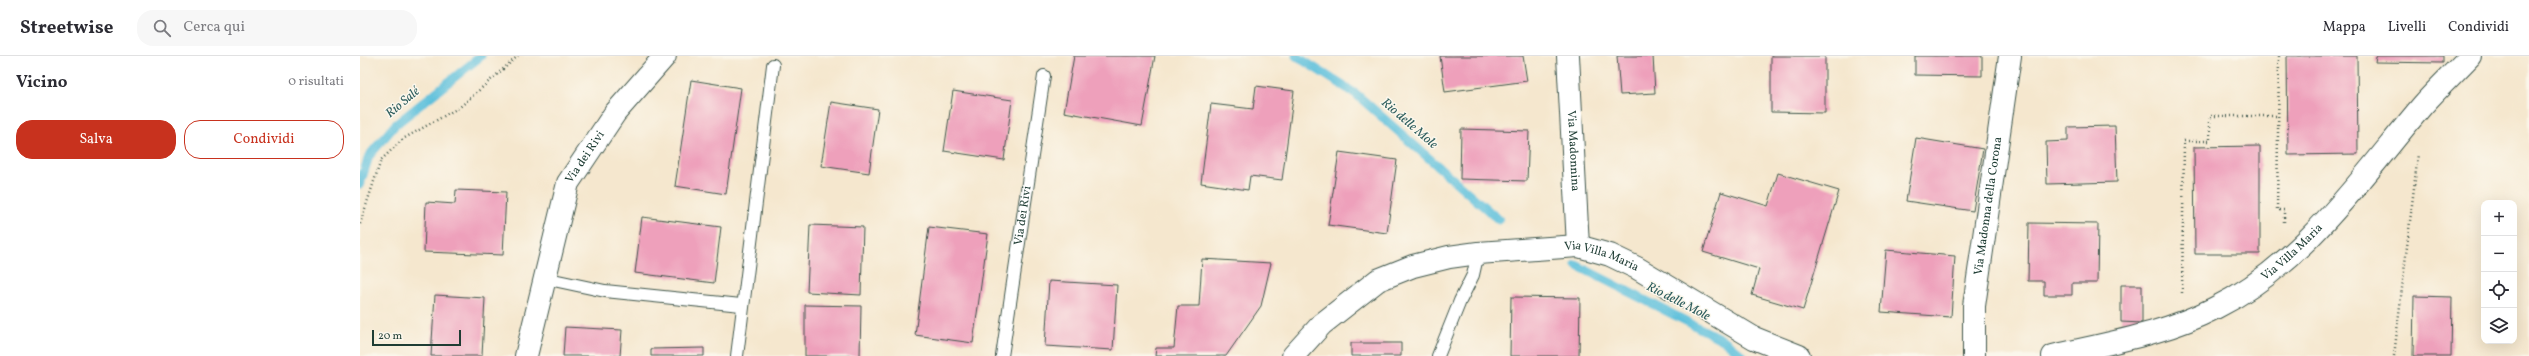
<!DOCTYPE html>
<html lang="it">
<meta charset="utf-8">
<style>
:root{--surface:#fff;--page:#f7f7f7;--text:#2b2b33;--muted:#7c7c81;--line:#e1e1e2;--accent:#c8321e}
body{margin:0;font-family:Vollkorn,serif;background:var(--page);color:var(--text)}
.controls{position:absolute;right:12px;bottom:12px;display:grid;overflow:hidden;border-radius:8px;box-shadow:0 4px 16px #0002}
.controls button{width:36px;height:36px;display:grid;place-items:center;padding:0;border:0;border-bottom:1px solid var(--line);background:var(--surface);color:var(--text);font:20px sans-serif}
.scale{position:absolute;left:12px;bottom:10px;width:89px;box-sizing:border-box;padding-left:4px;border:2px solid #1f3d34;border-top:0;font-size:11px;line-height:14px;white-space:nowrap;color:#1f3d34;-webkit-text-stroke:3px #fbf7ec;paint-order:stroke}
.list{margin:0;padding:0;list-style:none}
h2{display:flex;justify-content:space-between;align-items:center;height:52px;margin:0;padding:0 16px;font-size:17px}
h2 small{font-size:13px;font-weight:400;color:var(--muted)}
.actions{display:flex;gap:8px;padding:12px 16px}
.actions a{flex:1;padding:9px 0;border:1px solid var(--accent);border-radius:16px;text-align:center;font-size:14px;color:var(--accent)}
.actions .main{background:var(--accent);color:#fff}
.icon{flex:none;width:22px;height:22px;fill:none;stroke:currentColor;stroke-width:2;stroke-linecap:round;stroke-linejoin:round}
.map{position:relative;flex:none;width:2169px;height:300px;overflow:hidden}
header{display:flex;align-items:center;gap:24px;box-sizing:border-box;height:56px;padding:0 20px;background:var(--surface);border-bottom:1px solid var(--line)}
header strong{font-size:19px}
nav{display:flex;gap:22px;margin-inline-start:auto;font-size:14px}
.search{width:280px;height:36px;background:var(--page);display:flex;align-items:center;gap:10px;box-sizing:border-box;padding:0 14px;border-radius:16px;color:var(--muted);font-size:15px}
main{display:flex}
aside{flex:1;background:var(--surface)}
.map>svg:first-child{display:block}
</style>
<header>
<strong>Streetwise</strong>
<div class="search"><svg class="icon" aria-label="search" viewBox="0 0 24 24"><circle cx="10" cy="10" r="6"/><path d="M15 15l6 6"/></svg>Cerca qui</div>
<nav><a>Mappa</a><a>Livelli</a><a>Condividi</a></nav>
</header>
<main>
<aside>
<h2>Vicino<small>0 risultati</small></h2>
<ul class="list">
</ul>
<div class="actions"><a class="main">Salva</a><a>Condividi</a></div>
</aside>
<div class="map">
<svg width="2169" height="300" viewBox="0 0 2169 300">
<rect width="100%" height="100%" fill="#fbf7ec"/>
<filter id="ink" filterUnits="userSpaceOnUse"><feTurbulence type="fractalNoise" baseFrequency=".025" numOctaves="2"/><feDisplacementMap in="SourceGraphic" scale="8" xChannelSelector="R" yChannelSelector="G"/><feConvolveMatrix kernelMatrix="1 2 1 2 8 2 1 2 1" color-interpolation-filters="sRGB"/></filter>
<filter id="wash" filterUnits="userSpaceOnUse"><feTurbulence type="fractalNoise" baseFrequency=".012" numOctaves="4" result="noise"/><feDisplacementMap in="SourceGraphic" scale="16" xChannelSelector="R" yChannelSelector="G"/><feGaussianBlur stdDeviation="0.9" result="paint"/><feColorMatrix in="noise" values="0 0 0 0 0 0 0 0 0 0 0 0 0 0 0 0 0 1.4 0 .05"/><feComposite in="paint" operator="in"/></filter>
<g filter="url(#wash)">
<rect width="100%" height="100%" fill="#f5e7ce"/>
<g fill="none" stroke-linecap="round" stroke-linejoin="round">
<path stroke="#5dc0db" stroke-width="9" d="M936 0 996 38 1139 164
M0 128 9 100 35 69 121 0
M1216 209 1365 285 1383 300"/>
</g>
<g id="blocks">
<path fill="#eea0bb" d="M714 0H795L782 70 704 56Z
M1080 0H1163L1167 25 1085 36Z
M1257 0H1293L1295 37 1260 39Z
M1411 0H1465V57L1411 56Z
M1555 0H1622V20L1555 19Z
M1927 0H1997L1998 98 1928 99Z
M2016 0H2083V7L2015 6Z
M331 24 381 32 366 138 315 130Z
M896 30 934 35 922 124 890 120 888 134 841 127 851 48 893 53Z
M593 35 652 44 644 104 584 95Z
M471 46 518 53 509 117 461 110Z
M1755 70 1757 126 1687 128 1686 86 1708 85V71Z
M1101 73 1169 75 1167 125 1100 123Z
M1556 82 1623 93 1613 155 1546 145Z
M1900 90V198H1835L1834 91Z
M979 96 1037 104 1027 177 968 169Z
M1418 117 1479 135 1443 254 1392 239 1399 213 1343 196 1361 136 1408 150Z
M96 134 146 136 143 199 64 196 66 146 95 148Z
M282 161 361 171 354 227 275 217Z
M1669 167 1738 168 1737 227H1712V239H1684V225H1668Z
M450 169 503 171 501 239 447 236Z
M569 171 628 178 613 287 555 279Z
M1526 194 1595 200 1591 261 1521 256Z
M842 203 911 207 901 250 866 300H795L796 292H814L818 250H839Z
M689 225 757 229 753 294 685 290Z
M1761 229H1782V267L1761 266Z
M75 239 125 242 122 300H71Z
M2054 240 2092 241 2091 300H2053Z
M1151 241 1220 242 1219 300H1150Z
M445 249 501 250 500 300H445Z
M205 271 262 274 260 300H203Z
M991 287H1041V300H991Z
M344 292V300H291V293Z"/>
</g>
</g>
<g filter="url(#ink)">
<use href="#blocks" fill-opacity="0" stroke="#3f564b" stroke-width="1"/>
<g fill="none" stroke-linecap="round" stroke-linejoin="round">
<g stroke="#3f564b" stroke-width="14">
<g id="lane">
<path d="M184 222 245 235 381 249"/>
<path d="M377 300 413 9"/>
<path id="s1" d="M642 300 684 20"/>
<path d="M1078 300 1100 245 1113 219 1118 197"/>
</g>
</g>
<g stroke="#3f564b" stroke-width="24">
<g id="street">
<path id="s2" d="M1208 0 1218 190"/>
<path id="s3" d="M166 300 208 127 255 57 305 0"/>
<path id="s4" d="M933 300 962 268 1018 224 1053 210 1089 201 1118 197 1218 190 1250 199 1277 212 1394 282 1439 300"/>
<path id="s5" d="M1614 300V250L1650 0"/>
<path id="s6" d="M1693 300C1748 287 1805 278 1855 252 1942 209 2001 122 2062 50 2077 33 2094 17 2110 0"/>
</g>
</g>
<path stroke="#3f564b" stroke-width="2.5" stroke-dasharray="1 3" stroke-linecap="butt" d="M1919 0 1917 154H1924V168
M0 168 21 104 43 83 100 51 158 0
M1822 237 1824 85H1850V60H1918
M2034 300 2058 98"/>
<use href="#lane" stroke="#fff" stroke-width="12"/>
<use href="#street" stroke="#fff" stroke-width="22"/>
</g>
</g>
<g text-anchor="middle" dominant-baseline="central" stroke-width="3" stroke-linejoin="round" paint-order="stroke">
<g font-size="12" fill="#1f3d34" stroke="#fbf7ec">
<text stroke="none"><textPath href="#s2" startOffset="95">Via Madonnina</textPath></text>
<text stroke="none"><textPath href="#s3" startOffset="209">Via dei Rivi</textPath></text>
<text stroke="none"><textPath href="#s5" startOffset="151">Via Madonna della Corona</textPath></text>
<text stroke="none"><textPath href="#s1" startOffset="142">Via dei Rivi</textPath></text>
<text stroke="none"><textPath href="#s6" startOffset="265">Via Villa Maria</textPath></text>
<text stroke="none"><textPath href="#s4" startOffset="344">Via Villa Maria</textPath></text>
</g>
<g font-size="13" font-style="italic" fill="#2e5e5e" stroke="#fbf7ec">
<text transform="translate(43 47) rotate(-40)">Rio Salé</text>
<text transform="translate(1049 68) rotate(41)">Rio delle Mole</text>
<text transform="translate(1318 246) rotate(27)">Rio delle Mole</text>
</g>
</g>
</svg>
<div class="controls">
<button>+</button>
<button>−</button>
<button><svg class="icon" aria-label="locate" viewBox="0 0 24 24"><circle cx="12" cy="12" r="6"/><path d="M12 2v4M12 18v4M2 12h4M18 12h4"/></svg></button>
<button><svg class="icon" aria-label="layers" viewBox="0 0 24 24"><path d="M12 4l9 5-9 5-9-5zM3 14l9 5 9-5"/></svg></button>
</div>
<div class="scale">20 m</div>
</div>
</main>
